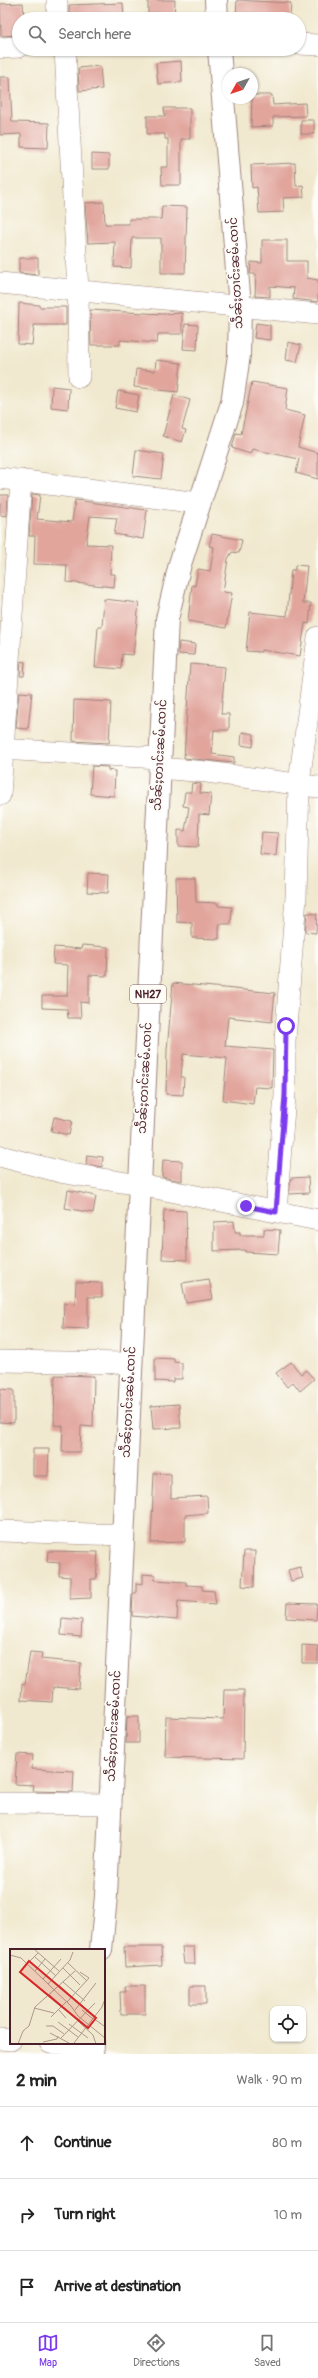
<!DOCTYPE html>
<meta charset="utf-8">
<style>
:root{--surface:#fff;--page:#f6f6f6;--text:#222;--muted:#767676;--line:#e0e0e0;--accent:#7c3aed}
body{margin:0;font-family:Pangolin,"Noto Sans Myanmar",sans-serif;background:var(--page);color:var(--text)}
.controls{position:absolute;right:12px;bottom:12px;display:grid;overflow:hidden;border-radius:8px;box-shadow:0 1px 3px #0004}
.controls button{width:36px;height:36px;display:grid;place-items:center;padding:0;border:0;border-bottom:1px solid var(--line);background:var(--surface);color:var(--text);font:20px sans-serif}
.compass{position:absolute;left:222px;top:68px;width:36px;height:36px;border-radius:50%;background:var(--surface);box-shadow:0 1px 3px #0004;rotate:230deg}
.stop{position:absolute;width:12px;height:12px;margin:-9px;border:3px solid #7c3aed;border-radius:50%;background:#fff}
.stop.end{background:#7c3aed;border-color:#fff;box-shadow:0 1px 4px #0008}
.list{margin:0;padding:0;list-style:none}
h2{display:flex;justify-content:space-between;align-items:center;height:52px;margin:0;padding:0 16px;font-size:17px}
h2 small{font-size:13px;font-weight:400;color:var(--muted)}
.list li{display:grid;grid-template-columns:26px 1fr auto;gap:12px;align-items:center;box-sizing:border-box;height:72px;padding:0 16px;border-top:1px solid var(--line)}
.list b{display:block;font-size:15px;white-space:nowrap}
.list em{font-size:13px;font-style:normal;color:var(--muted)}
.icon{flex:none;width:22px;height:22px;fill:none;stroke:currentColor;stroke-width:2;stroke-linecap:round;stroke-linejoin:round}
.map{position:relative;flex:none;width:318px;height:2054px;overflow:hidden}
.search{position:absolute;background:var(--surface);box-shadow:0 1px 3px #0004;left:12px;right:12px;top:12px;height:44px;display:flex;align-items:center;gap:10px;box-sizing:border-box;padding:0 14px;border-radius:22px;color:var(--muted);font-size:15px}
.sheet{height:268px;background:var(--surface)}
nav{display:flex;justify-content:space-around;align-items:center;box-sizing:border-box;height:56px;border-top:1px solid var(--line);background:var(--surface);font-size:11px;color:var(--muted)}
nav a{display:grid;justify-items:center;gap:2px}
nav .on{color:var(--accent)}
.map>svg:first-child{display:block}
</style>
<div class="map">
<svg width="318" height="2054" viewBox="0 0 318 2054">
<rect width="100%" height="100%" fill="#fdfcf7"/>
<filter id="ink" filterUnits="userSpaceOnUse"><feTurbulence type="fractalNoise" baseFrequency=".025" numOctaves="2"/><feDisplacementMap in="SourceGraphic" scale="8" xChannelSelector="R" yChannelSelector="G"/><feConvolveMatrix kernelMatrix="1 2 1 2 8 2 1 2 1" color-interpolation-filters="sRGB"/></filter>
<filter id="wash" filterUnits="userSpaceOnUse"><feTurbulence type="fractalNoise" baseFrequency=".012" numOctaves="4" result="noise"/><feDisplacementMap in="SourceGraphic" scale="16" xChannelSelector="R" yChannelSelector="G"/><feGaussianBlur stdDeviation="0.9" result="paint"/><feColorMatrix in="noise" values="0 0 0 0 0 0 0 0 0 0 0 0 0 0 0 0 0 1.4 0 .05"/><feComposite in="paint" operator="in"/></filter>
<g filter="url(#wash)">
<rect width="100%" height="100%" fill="#f1e9cf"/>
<g id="blocks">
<path fill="#e1a59c" d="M148 0H175L174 19H148Z
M237 0 291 3 290 19H248V16H236Z
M23 3 24 19H19L17 35 1 36 0 4Z
M123 3 124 19H69V5Z
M181 61 182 82 158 84 156 63Z
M100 66 102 89 79 91 78 68Z
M0 77H10L12 122 49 123 48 148 21 147V134L0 135Z
M252 95H272L273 105 305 103 306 116 273 117V126L251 127Z
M164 108H190V139H181V185H162L161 167H168V139H165V134H147V116H165Z
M301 120H314V134H301Z
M92 154 109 155V169H92Z
M295 163 296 186 303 185 304 197 283 198 284 212 259 213 257 187 252 188 251 165Z
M104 202 105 224H129V219H161L162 206 187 207 185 273H161V238H132L131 268 114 267 115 242 88 243 85 203Z
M262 240H287V261H307V278L318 280V302L293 299 294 288 270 286V297L255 296 256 274H250L251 262 262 263Z
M19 258H38V275L19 273Z
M19 303 39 305V307H66V325H34L32 345 18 344Z
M90 310 163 314 182 313V334H158L157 343 120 340V345H91Z
M256 323 270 325V340L254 338Z
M185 324 198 325 197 350 183 349Z
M288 342 301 345 297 362 286 360Z
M156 360 181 363 178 392 134 387 136 369 155 371Z
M252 382 288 388 285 410 305 415 298 447 318 453V479L296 473 299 459 252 449 250 454 232 448 236 433 241 434Z
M52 386 69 388 68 409 51 407Z
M118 391 139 395 136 412 115 408Z
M174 395 190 400 182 429 186 430 182 442 163 436Z
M136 450 164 454 161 479 133 476Z
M32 494 40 495 37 519 72 522 75 500 147 510 143 539 114 534 117 518 90 516 86 544 111 545 110 574H115L114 587 66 582 67 565 34 564 35 536H29Z
M0 495H8L7 516 0 515Z
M212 534 242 540 239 553 232 552 228 559 223 592 232 593 226 628 188 621 192 585 195 586 198 569 210 571 214 547 209 546Z
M295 565 307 566 303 603H311L309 624 305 623 300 656 261 650V652L246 651 250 612 287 616 291 570H295Z
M104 599 139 603 133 655 122 654 121 669 95 667 98 627H102Z
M179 642 195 644 194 655 178 654Z
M21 661 25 662 24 676H20Z
M190 664 225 667 221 714H229V730H214L212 754 234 757V763L184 758Z
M19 692 32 693 28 729 16 728Z
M74 700 111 702 109 743 73 741Z
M242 732 254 734 253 747 241 745Z
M92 766 108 767V770L115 771 114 796 90 794Z
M192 783 201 784 200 793 211 794 209 815 199 814 198 847 178 846V830L185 831 189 807 183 806 185 792H191Z
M262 832 278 833 276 856 260 854Z
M88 873 109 874 108 893 87 892Z
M176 878H195L196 902 218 903V906L232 907 231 924H219V939L192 938V923L177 922Z
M307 913 317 914 316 933 305 932Z
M82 945 108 947 107 976 89 975V1003L80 1002 81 1018H68L67 1009 42 1008V996H67L68 965 53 964 54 947 81 949Z
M173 983 275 993 272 1022 228 1017 225 1046 273 1050 272 1088 255 1087 253 1104 223 1100 227 1058 183 1054 181 1077H184L183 1095 166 1094 167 1050Z
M54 1117 72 1121 69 1135 51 1131Z
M87 1155 103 1157 102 1167 86 1164Z
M163 1160 182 1161V1181L162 1177Z
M308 1177 309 1193 289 1194 291 1178Z
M68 1190 96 1196 93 1213 65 1208Z
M164 1210 186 1211 187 1260 162 1259Z
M234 1221 235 1232H240V1235H264V1229L280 1230 278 1254 245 1252V1250L214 1251V1222Z
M209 1279 213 1299 186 1303 182 1283Z
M76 1282 102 1283V1297H88V1329L63 1328 64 1303 75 1304Z
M155 1358 174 1359V1362L182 1363V1379H173V1382L155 1381Z
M291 1362 301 1374 306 1370 314 1379 300 1391 293 1382 287 1387 276 1373Z
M55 1375 94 1376 93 1427 81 1426 80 1452H62L63 1426 54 1425Z
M0 1389 14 1390V1423L0 1422Z
M179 1404 181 1428 153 1429 151 1406Z
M33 1449H49L48 1476H33Z
M154 1473 171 1474V1498L207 1496 208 1513 185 1515V1542L151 1543Z
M48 1551 98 1552 96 1579H91V1598L70 1599V1577L59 1576 60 1563 47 1562Z
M244 1551H255L254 1587 242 1586Z
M300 1567 303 1578 291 1581 288 1570Z
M143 1574 155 1575V1580L186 1582V1585L202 1586V1590L214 1591 216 1604 178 1601 177 1620 132 1616 133 1593H136V1583L143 1584Z
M287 1603 317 1604 316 1620 286 1618Z
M62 1618 82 1620 81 1637 61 1635Z
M302 1645 318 1646V1663H302Z
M30 1652 42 1653 41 1659 81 1663 79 1689 53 1687 52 1702 21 1700 22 1683 25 1684Z
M224 1690H244L243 1759 165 1757 166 1717 223 1719Z
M127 1716H139V1743H126Z
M17 1754 33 1755 32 1769 74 1771 73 1792 33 1791 34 1785 15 1784Z
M124 1947H161L162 1965 125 1967Z
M182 1947H194L195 1964H184Z
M125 1986H145V2014H121L120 1992H126Z
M190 1986H206V2004H190Z"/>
</g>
</g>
<g filter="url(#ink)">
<use href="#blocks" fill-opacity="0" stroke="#9e847d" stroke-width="1"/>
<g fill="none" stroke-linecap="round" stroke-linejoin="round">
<g stroke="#9e847d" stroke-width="22">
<path id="minor" d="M57 0V19
M299 44 318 45
M0 48 19 47
M65 49 78 291 79 377
M0 283 318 314
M0 478 199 503
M0 749 159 758
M159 768 207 772 318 787
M0 795 21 480
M0 1156 65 1173 140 1185 318 1220
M276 1212 285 1095V1041L296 897 299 783 318 637
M0 1361 131 1363
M0 1531 123 1535
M0 1803 111 1804
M0 2039 11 2040
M50 2043 93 2047"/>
</g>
<g stroke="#9e847d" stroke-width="24">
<path id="highway" d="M216 0 217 19
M101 1950 106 1896 167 619 180 564 232 403 239 355 240 307 219 49
M92 2054 93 2043"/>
</g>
<use href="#minor" stroke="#fff" stroke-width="21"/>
<use href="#highway" stroke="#fff" stroke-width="22"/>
</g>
</g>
<g fill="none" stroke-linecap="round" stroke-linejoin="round" filter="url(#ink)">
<path stroke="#7c3aed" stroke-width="5" d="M246 1206 276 1212 285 1095 286 1026"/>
</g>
<g text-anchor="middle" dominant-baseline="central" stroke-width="3.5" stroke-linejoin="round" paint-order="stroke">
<rect fill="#fdfcf7" stroke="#806168" stroke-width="1" x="130" y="985" width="36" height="18" rx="3"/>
<g font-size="11" font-weight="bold" fill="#4a1f2b">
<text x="148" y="994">NH27</text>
</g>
<g font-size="12" fill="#4a1f2b" stroke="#fdfcf7">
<text transform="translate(236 273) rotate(-93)">သဵၼ်ႈတၢင်းၼမ်ႉၸၢင်</text>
<text transform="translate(160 755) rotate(-87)">သဵၼ်ႈတၢင်းၼမ်ႉၸၢင်</text>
<text transform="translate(145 1078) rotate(-87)">သဵၼ်ႈတၢင်းၼမ်ႉၸၢင်</text>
<text transform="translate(129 1402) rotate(-87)">သဵၼ်ႈတၢင်းၼမ်ႉၸၢင်</text>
<text transform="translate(114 1726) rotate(-87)">သဵၼ်ႈတၢင်းၼမ်ႉၸၢင်</text>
</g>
</g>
<g transform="translate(10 1949)">
<rect width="95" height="95" fill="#f1e9cf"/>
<path fill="none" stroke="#ae988d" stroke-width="1" d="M24 0 49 22M0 6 11 9 61 57 68 67 95 89M25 8 46 27M58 14 77 32M17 15 28 4M53 19 70 36M25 22 35 10M33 30 51 10M53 33 75 52M38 35 60 11 63 3M49 36 70 56M39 45 83 86 86 95M57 53 79 29 70 23M24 59 44 64M48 60 56 69M65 61 86 34M72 61 83 70M41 68 56 53M83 69 94 77M48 73 68 88M59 75 78 89M36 77H43L54 85M40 84 59 94M51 89 85 54M33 93 47 90 48 87M64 94 92 58 95 50M8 95 13 82 19 77 25 58 65 22"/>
<path fill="#d62828" fill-opacity="0.15" stroke="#d62828" stroke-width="2" d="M19 12 86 69 78 79 10 23Z"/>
<rect width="95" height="95" fill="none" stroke="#4a1f2b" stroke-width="2"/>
</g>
</svg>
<div class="controls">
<button><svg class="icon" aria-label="locate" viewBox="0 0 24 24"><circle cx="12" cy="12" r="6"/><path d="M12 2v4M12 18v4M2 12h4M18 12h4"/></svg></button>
</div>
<svg class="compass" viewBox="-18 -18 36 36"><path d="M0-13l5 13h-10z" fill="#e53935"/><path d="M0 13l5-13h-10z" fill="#767676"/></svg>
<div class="stop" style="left:286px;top:1026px"></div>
<div class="stop end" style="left:246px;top:1206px"></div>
<div class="search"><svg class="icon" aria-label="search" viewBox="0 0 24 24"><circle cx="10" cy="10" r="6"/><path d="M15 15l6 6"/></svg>Search here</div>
</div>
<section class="sheet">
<h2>2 min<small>Walk · 90 m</small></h2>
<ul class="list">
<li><svg class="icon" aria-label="ahead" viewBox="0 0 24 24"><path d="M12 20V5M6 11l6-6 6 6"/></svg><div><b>Continue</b></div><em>80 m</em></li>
<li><svg class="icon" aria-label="right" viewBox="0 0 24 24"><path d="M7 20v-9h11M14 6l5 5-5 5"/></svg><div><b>Turn right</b></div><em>10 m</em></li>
<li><svg class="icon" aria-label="arrive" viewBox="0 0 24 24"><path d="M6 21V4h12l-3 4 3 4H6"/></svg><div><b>Arrive at destination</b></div></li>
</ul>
</section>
<nav>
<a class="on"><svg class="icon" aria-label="map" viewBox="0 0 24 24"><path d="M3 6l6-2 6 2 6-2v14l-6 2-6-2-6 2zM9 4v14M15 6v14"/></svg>Map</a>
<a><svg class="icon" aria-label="directions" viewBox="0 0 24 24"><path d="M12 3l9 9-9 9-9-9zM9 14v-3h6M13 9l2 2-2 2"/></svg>Directions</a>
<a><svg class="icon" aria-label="saved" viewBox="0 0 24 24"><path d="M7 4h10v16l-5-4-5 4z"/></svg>Saved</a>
</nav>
